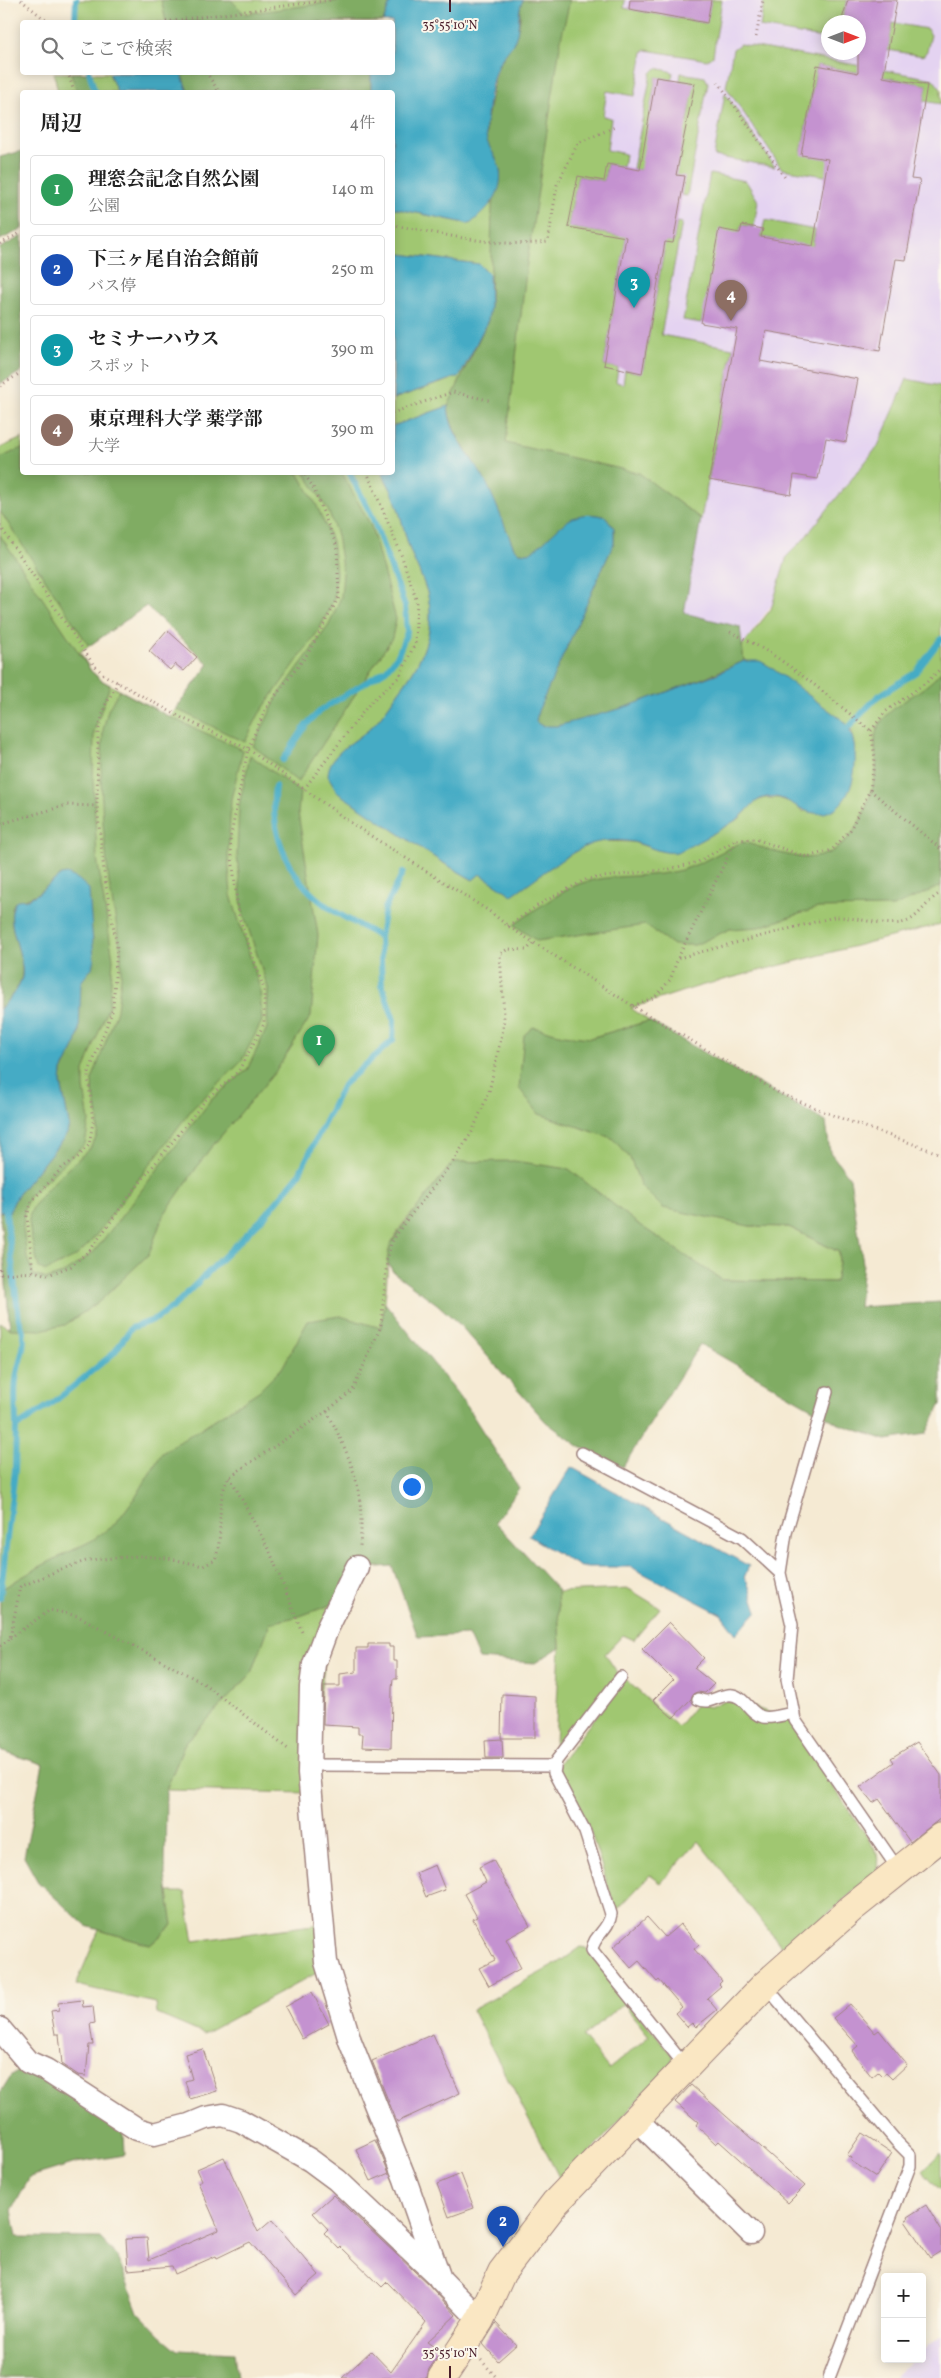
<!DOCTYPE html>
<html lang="ja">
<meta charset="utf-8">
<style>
:root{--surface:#fff;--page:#f2f2f2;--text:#222;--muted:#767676;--line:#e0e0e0;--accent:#b5179e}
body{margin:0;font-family:Vollkorn,"Noto Serif JP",serif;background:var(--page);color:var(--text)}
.controls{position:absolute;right:15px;bottom:15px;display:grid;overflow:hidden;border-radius:5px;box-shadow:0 2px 12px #0003}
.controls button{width:45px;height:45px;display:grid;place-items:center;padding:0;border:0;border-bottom:1px solid var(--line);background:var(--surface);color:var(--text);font:25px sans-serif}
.compass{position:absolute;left:821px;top:15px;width:45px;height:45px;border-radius:50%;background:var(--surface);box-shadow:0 2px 12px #0003;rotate:90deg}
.you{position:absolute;left:411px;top:1486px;width:18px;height:18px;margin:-12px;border:4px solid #fff;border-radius:50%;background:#1a73e8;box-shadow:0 0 0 8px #1a73e833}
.badge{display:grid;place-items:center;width:32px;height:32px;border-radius:50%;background:var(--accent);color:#fff;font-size:16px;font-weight:700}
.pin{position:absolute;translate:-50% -41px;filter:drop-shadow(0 1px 2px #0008)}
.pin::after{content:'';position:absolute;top:26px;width:18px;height:15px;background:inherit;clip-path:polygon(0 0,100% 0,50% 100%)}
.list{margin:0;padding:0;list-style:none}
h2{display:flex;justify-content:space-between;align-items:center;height:65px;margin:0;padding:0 20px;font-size:21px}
h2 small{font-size:16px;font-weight:400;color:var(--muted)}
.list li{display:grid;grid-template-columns:32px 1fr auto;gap:15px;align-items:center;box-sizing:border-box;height:70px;margin:0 10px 10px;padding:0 10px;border:1px solid var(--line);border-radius:5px}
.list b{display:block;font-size:19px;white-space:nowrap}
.list p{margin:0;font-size:16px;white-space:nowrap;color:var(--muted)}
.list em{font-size:16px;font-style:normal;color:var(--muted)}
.icon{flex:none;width:28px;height:28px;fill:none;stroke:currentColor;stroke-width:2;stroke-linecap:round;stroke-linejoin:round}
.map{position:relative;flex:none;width:941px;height:2378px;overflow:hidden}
.search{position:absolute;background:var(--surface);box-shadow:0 2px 12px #0003;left:20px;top:20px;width:375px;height:55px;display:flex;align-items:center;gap:12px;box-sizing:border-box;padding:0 18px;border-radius:5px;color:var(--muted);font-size:19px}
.panel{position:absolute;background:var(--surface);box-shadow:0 2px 12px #0003;left:20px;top:90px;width:375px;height:385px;border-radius:5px}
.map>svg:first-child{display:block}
</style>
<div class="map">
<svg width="941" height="2378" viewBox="0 0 941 2378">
<rect width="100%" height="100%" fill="#fbf7ec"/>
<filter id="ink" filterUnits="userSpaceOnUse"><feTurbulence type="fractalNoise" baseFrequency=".02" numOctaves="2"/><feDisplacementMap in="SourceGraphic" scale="10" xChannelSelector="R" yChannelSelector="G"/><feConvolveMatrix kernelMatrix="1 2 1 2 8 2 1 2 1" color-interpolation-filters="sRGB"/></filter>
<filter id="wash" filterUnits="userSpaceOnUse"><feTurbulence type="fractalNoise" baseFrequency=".0096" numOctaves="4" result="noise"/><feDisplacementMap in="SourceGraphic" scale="20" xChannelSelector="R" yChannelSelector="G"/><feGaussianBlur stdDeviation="1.12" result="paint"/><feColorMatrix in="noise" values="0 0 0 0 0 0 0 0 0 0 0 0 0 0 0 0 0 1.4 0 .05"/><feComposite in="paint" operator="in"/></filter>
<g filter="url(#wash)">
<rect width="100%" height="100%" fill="#f5ead3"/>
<path fill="#e4d3f1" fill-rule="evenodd" d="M570 0H941V386L908 379 900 428 736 654 623 708 527 263ZM828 22H858V52H828Z
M941 2335V2378H894L914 2359H922V2352Z"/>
<path fill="#a0c771" stroke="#75734e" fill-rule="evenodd" d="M77 0H391L383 22H67L77 21Z
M523 0H625L624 8 706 23 711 0H722L713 56 707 60 646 50 643 52 635 96 607 91 603 116 611 118 607 150 625 154 623 167 607 164 604 181 578 176 568 227 618 236 627 234 604 365 618 368 616 382 623 384 625 370 642 373 664 251 660 250 662 241 673 243 677 222 682 223 661 335 733 348 701 519 639 474 623 708 448 406 393 426V399L450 380 479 264 393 253V208L470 224 515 40Z
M764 0H848L841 22H828V39L760 27Z
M893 23 927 29 931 35 927 51 923 56 859 45 888 47Z
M740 44 933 79 941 89V104L924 101 927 85 817 65 801 154 840 161 825 176 782 169 726 87 733 49Z
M656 68 673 72 672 80 656 77 649 115 688 122 694 83 680 81 681 73 705 77 708 83 687 196 681 195 640 170 633 169 651 73Z
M54 73H109L117 92H58Z
M725 93 775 167 714 156Z
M710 174 746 181 758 201 754 227 742 225 701 323 683 320Z
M765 220 815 230 813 247 761 237Z
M907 379 941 386V924L700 986 631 1008 649 1021 590 1038 749 1226 789 1227 839 1252V1264L835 1282 722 1280 708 1271 426 1198C412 1214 393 1231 389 1252L384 1314 377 1339 333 1604 306 1793 166 1790 185 1743 252 1673 269 1623 274 1549 44 1764 0 1751V1323L10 1328 0 1212 5 1213 89 889 0 1009V448L22 438V472L381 473C398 495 401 523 410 550 415 564 423 578 427 592 437 629 422 662 400 690 390 704 380 720 367 731 353 743 329 754 329 776L339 793 440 861 473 880 480 873 600 841 633 842 661 851 677 852 740 818 754 802 765 798H778L794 803 804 812 855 754 852 732 849 727 736 654 771 609 787 556 803 540 878 446ZM146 606 209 664 170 717 101 680 91 671 80 652Z
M629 1589 660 1608 634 1640 623 1635 605 1654 619 1675 554 1761 560 1647 557 1592Z
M625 1679 678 1727 697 1703 709 1707 731 1699 787 1719 791 1722 878 1854 877 1871 785 1951 698 1841 661 1883 650 1875 616 1911 591 1833 561 1778 558 1765Z
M168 1892H185L194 1941 320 1924 326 1968 204 2034 157 2014 156 2003 76 1985 99 1930 150 1945 172 1925Z
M581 1947 586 1948 626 2000 672 2054V2063L562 2183 472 2010 560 1962ZM623 2004 649 2036 609 2069 583 2037Z
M941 2153V2191L923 2171Z"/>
<path fill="#80ac63" stroke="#656647" d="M161 0H231L245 14 346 0H391L383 22H166Z
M523 0H570L561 39 527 263 506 443 639 473 701 519 684 613 740 627 744 661C715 674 566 735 542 726 539 726 538 723 536 722L535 717 614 543V528L529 553 519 552 514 548C502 522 492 493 477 468 465 447 450 431 448 406L488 320 490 307 492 205 499 186 500 170 486 142V125L494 80 499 64 515 40 520 20V6Z
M71 73H87L93 92H77Z
M181 73H371V92H188Z
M22 151V229L0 240V157Z
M22 236V371L0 384V248Z
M22 448V472L298 473 316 504 332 541 336 572 334 599 319 630 259 714 245 742 176 709 209 664 146 606 89 646 0 511V458Z
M305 473H342L371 526 396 619 392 638 298 782 253 746 278 696 329 625 341 597 343 574 337 535 328 510Z
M0 535 91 671 101 680 110 685 94 731 93 779 97 858 113 959 109 1005 84 1071V1088L89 1121 85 1144 29 1196 24 1209 23 1228 27 1258 34 1275 47 1279 62 1274 93 1253 212 1099 247 1070 267 1028 268 988 242 909 237 854 239 806 250 755 300 792 298 813 318 935 311 1016 276 1071 209 1150 163 1216 149 1254 100 1301 65 1325 40 1330 10 1329 0 1212H9L18 1194 67 1134 69 1124 61 1083 62 1071 76 1043 79 1033 80 988 93 939 91 929 61 875 37 894 14 903C3 927 31 963 19 984 15 993 6 1001 0 1009Z
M941 671V886L893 907 818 908 759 927 730 929 695 945H673L645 925 537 941 514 925C530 913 564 889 582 883 614 873 649 879 681 870 703 864 722 850 743 842 761 847 780 854 798 857 848 864 869 812 876 771 878 759 872 741 877 730 888 703 924 695 941 671Z
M119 690 170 717 243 750 231 799 228 855 231 895 260 989 262 1021 241 1062 192 1109 90 1243 75 1257 46 1271 39 1268C36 1256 29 1232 29 1219 30 1202 62 1174 74 1163 82 1155 90 1150 95 1140 104 1121 92 1099 92 1080L117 1010 121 977V951L109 883 103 824 101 780 103 730 108 710Z
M649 1021 826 1122 830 1152 850 1178 863 1263 859 1307 941 1302V1404L926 1434 886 1440 839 1424 700 1344 623 1467 580 1447 546 1422 458 1323 437 1304 393 1272 387 1261 390 1245 402 1227 453 1162 514 1161 569 1169 638 1224 722 1280 835 1282 839 1264V1252L789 1227 749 1226 663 1208 641 1186 630 1158 612 1138 539 1114 519 1088 524 1035 533 1027 563 1035 590 1038Z
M385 1303 464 1402 519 1488 495 1522 557 1589 560 1647 535 1663 479 1659 468 1635 418 1637 392 1566 352 1569 333 1604 300 1616 270 1623 252 1673 185 1743 166 1790 165 1875 173 1925 150 1945 86 1926 38 1882 24 1857 43 1764 0 1751V1590L41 1566 91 1541 115 1524 137 1495 162 1453 259 1391 282 1368 308 1321 340 1316 381 1328Z
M18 2070H30L124 2131 125 2155 76 2163 30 2177 12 2210 17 2237 100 2238 117 2256 138 2312 161 2336 178 2350 234 2353 237 2378H0V2312L4 2253 0 2252V2093L10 2077Z"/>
<path fill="#45abc5" stroke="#486578" d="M391 0H523C517 11 520 25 516 37 513 47 504 54 499 63 490 80 489 104 486 123 483 147 496 151 500 170 504 195 486 210 470 224L393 208 392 92H371V73L392 72V22H383Z
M109 73H181L188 92H117Z
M393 253 479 264 489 274 490 307 488 320 460 376 393 399Z
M448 406C450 437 473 457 487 484 497 505 505 527 514 548L519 552 529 553C557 536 566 505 606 517L614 528V543L538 711 536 722 542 726H557L623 708 716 674 744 661H760L769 666 845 722C863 745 858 807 824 813 799 817 788 791 763 798 753 801 748 811 740 817 735 822 684 850 677 852 662 855 647 845 633 842 623 840 608 840 599 842 575 846 533 881 512 895L480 874 473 880 440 861 338 793 328 776C328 754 353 743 367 731 380 720 390 704 400 690 422 662 437 629 427 592 423 578 415 564 410 550 401 523 398 495 381 473L392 472 393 426Z
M67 874 78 879 89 889 94 959 92 968 81 982 79 1033 76 1043 62 1071 61 1083 69 1124 67 1134 18 1194 9 1212H0V1009C8 1000 19 989 22 977 26 955 1 919 17 900L28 899 37 894 61 875Z
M571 1467 749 1566 744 1578 747 1581 757 1611 736 1634 721 1614 631 1567H580L529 1536Z"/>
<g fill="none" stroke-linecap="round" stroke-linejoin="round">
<path stroke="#45abc5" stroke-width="6" d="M75 20 76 0
M89 72 95 92
M849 727 877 697 916 672 941 639
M283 760 307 724 321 710 386 670 398 655 407 632 405 606 372 516 349 472
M380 937 385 908 403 872
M6 1213 19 1319C30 1346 19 1354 16 1380 14 1395 16 1412 16 1427
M0 1598 15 1470 16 1427 54 1402 114 1353 131 1328 156 1319 174 1306 265 1216 298 1176 343 1085 393 1040 394 1020 382 985 380 937C362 926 341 917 324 904 287 876 269 831 275 786"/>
</g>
<g id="blocks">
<path fill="#c492d0" d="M630 0H711L707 23 629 9Z
M848 0H897L883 77 927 85 911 179 920 180 906 260 896 259 880 351 766 331 760 361 858 379 846 442 826 438 818 479 794 475 791 495 709 480 737 329 701 323 719 229 740 233 742 225 763 229 761 237 813 246 828 159 801 155 817 65 858 73V22H841Z
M656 77 695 83 676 175 685 176 673 243 665 242 642 373 604 365 626 237 568 227 578 176 604 181 607 164 640 170Z
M167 630 197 657 184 671 175 664 170 670 149 651Z
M669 1622 704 1658 694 1668 714 1684 705 1693 697 1692 693 1694 691 1699 673 1718 653 1700 673 1680 642 1649Z
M368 1644H389V1647H393V1661H397V1679H393L392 1688 391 1748 362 1747 363 1734H358V1727L323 1725 324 1686H340V1674L356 1672V1648H368Z
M502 1694 535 1696V1738H501Z
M502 1739 503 1758H486L485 1740Z
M917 1742 941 1775V1818L910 1842 879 1799 873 1803 860 1787 894 1762 891 1758Z
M493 1860 530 1926 506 1939 521 1968 489 1986 479 1968 495 1960 473 1919 477 1917 464 1894 486 1882 479 1867Z
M435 1865 445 1890 426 1897 416 1873Z
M647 1917 665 1937 680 1924 699 1945 694 1949 722 1981 719 1984 721 1986 707 1998 717 2010 696 2027 692 2023 687 2027 675 2013 682 2007 659 1980 657 1982 639 1961 631 1968 613 1947Z
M312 1992 329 2024 302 2039 285 2007Z
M82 2000 83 2007 93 2006 95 2023 90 2024 93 2045H89L86 2076 78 2075 62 2064 59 2034H55L51 2011 59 2010 58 2003Z
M850 2004 875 2033 879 2030 907 2065 892 2079 886 2073 882 2076 878 2072 872 2077 852 2051 858 2046 833 2018Z
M433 2034 460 2093 397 2122 372 2061Z
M203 2049 217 2091 190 2099 185 2081 192 2079 185 2054Z
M691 2085 805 2186 788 2203 719 2141 716 2144 696 2125 698 2122 675 2102Z
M862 2133 892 2153 876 2177 851 2161 852 2158 847 2155Z
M375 2140 389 2173 371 2181 356 2149Z
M224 2157 258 2232 272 2220 319 2275 296 2295 250 2242 217 2258 216 2256 175 2274 172 2266 128 2270 126 2239 147 2238 149 2260 219 2230 198 2182 202 2180 197 2169Z
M461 2174 474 2208 449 2217 437 2184Z
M333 2195 429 2285 456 2315 427 2342 441 2352 429 2369 427 2378H342L371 2351 391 2372 426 2322 387 2282 382 2287 341 2247 339 2249 324 2233 328 2229 313 2213Z
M926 2205 941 2230V2251L930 2258 905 2221 908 2219 907 2217Z
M496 2323 516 2345 498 2361 483 2344Z"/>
</g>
</g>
<g filter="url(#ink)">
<use href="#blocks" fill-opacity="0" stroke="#a0847f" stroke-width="1"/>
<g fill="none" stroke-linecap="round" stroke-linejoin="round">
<g stroke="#a0847f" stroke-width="14">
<path id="lane" d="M827 1392 786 1533 780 1573 792 1625 787 1679 795 1720 898 1869
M582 1453 742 1538 780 1573
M621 1677 556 1761 554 1773 585 1832 611 1914C609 1930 593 1936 592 1950L686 2067
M698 1699C710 1705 716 1696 728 1695 744 1693 749 1714 763 1717 772 1719 785 1714 794 1713
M308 1765 555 1766
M765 1985 896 2141 910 2155V2166L829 2378"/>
</g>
<g stroke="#a0847f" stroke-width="25">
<path id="street" d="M357 1567 327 1629 314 1664 311 1687 309 1773 326 1962 350 2041 405 2179 440 2279 480 2320
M0 2029 28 2062 46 2070 137 2129 154 2134 189 2125 206 2118 223 2115 241 2121 310 2160 337 2180 438 2276
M636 2119 751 2233"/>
</g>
<g stroke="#a0847f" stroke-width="30">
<path id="secondary" d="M442 2378 480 2320 502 2272 555 2203 765 1985 852 1908 941 1837"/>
</g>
<path stroke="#a0847f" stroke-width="3" stroke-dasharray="1 4" stroke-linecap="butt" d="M21 0 48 22
M185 19 330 0
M166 22 185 19V22
M756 37 763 0
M68 72 74 92
M206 72 219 92
M718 82 786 179
M392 225C444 234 496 248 548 242L557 185 578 143 615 127
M0 244 22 232
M0 386 22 372
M392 413 453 392 492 401
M0 526 93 664 104 675 182 718 248 749 357 827 489 911 508 926 633 1006 779 1093 840 1118 941 1154
M730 632C783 655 826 695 871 731
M118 682 105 706 98 732 97 806 105 881 117 946 113 1009 88 1075 93 1122 89 1145 78 1157 62 1168 32 1201 27 1216 33 1271 48 1275 71 1266 91 1249 127 1199 208 1097 230 1080 239 1070 264 1024V989L239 917 230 840 248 749 266 708 308 653 339 597 337 547 313 487 303 472
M304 789 370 703 400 676 415 643 417 602 401 554 367 472
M870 790 941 849
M0 824 67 805 97 806
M508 926 540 904 587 879 670 869 698 862 736 840 755 839 807 857 832 850 850 830 870 790 875 758 871 731 885 712 927 682 941 668
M678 958 834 917C854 916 891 929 908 921 921 915 928 899 941 893
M633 1006 655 997 670 980 678 958 736 840
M0 1269 1 1274 34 1272
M327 1411C352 1462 365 1488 360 1546
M230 1477 270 1552 302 1632
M10 1638 50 1610 78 1616 203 1683 288 1749
M0 1646 10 1639 20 1587 59 1570 89 1560 139 1556 168 1558 203 1566 215 1560C225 1533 214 1502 229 1477L327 1411 353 1390 381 1326 387 1260 391 1243 402 1226 452 1163 472 1132 489 1092 503 1029 504 1015 500 954 508 949 527 950 533 943
M481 2360 497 2378"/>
<use href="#lane" stroke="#fff" stroke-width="11"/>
<use href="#street" stroke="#fff" stroke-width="22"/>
<use href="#secondary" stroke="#fae7c3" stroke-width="28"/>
</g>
</g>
<path fill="none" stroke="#4a1f2b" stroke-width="2" d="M450 0V12M450 2366V2378"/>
<g font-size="12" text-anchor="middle" fill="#4a1f2b" stroke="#fbf7ec" stroke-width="4" stroke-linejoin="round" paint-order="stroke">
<text x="450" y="29">35°55'10"N</text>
<text x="450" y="2357">35°55'10"N</text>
</g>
</svg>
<div class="controls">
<button>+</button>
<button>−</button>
</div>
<svg class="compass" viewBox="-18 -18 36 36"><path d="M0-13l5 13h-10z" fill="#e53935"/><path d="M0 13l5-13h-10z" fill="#767676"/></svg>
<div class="you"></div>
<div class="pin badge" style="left:319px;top:1066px;background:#2e9e5b">1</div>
<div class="pin badge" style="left:503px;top:2247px;background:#1a4fb4">2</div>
<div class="pin badge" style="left:634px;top:308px;background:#0f9aa8">3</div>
<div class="pin badge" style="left:731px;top:321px;background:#8d6e63">4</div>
<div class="search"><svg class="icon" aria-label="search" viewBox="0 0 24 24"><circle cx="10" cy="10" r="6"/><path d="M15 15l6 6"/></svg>ここで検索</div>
<section class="panel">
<h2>周辺<small>4件</small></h2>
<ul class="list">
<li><span class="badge" style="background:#2e9e5b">1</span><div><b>理窓会記念自然公園</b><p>公園</p></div><em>140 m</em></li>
<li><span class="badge" style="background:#1a4fb4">2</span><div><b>下三ヶ尾自治会館前</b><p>バス停</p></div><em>250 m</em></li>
<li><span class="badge" style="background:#0f9aa8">3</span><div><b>セミナーハウス</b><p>スポット</p></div><em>390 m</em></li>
<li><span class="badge" style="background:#8d6e63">4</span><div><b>東京理科大学 薬学部</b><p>大学</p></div><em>390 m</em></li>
</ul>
</section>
</div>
